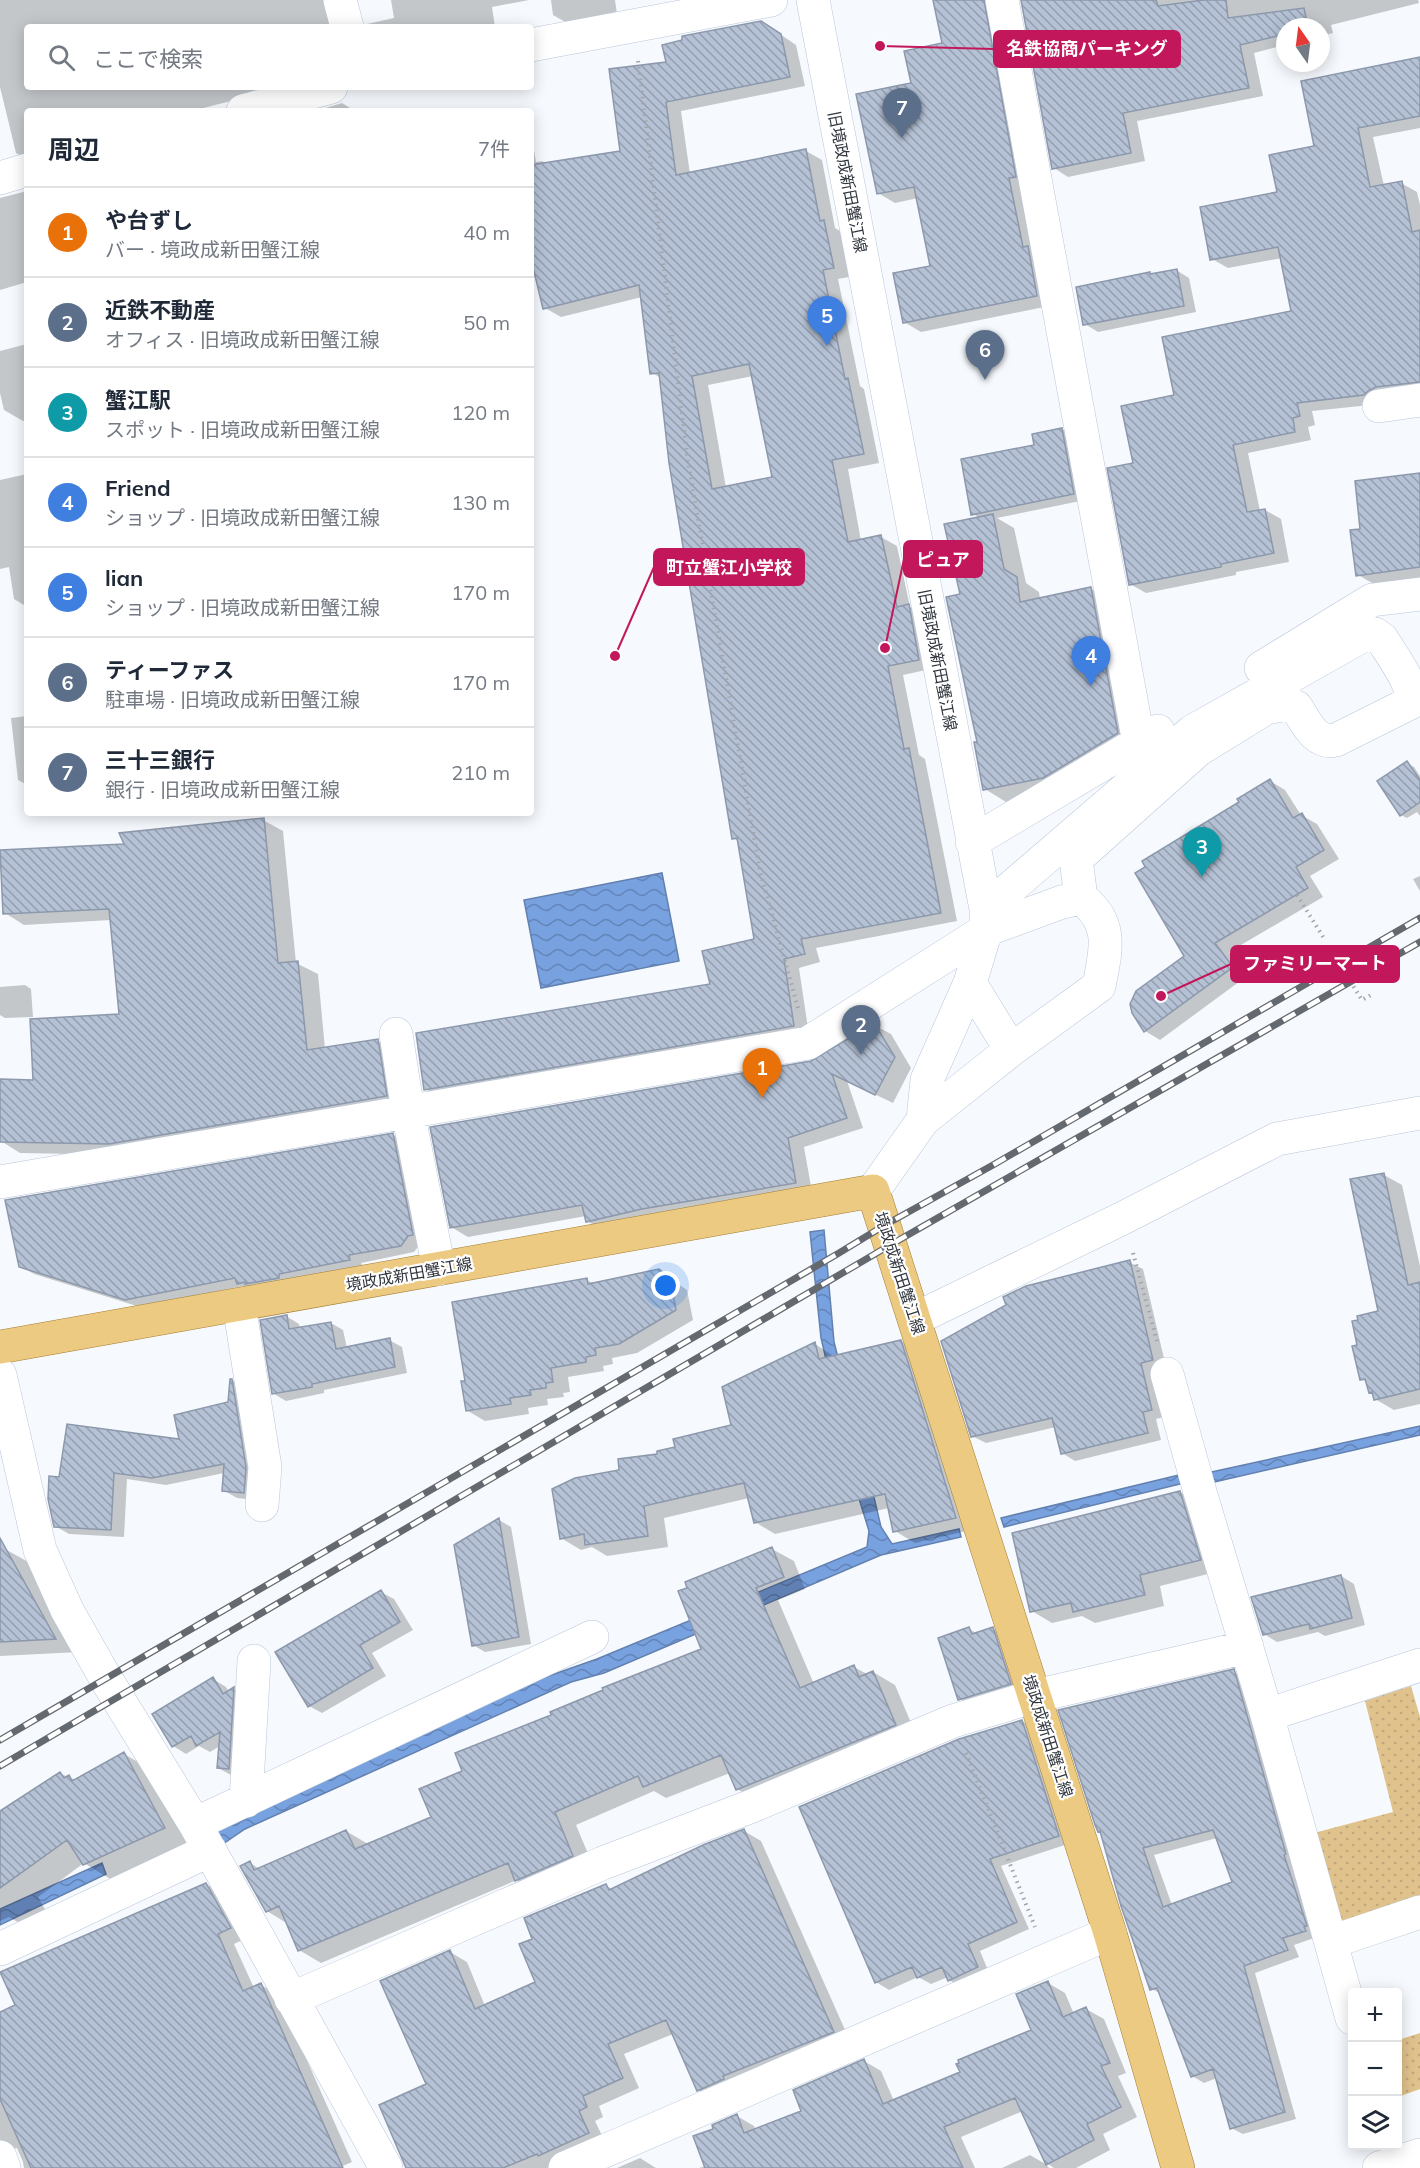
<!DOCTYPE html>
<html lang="ja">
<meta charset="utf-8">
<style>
:root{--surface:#fff;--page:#f6f6f7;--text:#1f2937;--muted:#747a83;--line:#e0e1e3;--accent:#b45309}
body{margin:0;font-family:Mulish,"Noto Sans JP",sans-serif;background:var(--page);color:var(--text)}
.controls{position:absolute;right:18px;bottom:18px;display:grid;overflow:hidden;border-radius:6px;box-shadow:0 3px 15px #0003}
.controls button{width:54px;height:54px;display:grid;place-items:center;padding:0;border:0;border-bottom:2px solid var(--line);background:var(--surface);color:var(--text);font:30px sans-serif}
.compass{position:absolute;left:1276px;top:18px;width:54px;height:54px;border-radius:50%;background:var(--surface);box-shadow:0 3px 15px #0003;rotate:346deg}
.you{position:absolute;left:666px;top:1286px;width:21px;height:21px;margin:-15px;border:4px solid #fff;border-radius:50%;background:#1a73e8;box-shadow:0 0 0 9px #1a73e833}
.badge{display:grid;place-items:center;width:39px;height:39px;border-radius:50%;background:var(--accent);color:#fff;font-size:20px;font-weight:700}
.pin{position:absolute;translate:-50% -50px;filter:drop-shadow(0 2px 3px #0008)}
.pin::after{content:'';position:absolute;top:32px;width:21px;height:18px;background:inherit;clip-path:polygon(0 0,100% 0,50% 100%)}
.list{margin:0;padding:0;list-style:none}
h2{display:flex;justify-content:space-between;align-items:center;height:78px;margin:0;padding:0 24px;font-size:26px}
h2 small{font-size:20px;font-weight:400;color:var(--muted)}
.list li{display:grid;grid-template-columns:39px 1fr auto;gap:18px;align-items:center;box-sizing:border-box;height:90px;padding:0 24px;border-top:2px solid var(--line)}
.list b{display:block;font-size:22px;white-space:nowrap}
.list p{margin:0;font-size:20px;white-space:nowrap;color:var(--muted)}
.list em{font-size:20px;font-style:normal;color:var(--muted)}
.icon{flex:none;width:33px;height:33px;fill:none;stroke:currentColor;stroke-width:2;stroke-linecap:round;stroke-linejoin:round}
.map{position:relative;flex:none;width:1420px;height:2168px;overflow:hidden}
.search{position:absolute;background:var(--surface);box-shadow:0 3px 15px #0003;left:24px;top:24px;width:510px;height:66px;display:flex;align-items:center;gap:15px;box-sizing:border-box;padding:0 21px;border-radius:6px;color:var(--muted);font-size:22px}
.panel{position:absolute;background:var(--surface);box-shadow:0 3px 15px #0003;left:24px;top:108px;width:510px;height:708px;border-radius:6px}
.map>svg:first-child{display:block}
</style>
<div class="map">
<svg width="1420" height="2168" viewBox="0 0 1420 2168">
<defs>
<pattern id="grass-dots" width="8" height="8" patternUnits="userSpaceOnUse" patternTransform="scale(1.5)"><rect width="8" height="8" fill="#e0c28c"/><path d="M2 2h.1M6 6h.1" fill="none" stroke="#c1a77a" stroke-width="1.8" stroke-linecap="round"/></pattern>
<pattern id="water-waves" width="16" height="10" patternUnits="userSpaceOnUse" patternTransform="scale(1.5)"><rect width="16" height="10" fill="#78a1e0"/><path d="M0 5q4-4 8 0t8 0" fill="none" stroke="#6384b7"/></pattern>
<pattern id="building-back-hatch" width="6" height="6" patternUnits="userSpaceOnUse" patternTransform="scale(1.5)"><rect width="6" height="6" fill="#b5c2d6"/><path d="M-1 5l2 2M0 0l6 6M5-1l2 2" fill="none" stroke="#949eaf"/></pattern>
</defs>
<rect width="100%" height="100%" fill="#f6f9fd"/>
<path fill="url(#grass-dots)" d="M1411 1686 1420 1717V1899L1338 1927 1314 1833 1393 1812 1365 1701Z
M1420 2033V2089L1398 2097V2040Z"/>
<path fill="url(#water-waves)" stroke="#6381af" stroke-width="1.5" d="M662 873 679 961 541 988 524 900Z
M824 1230 834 1342 863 1455 849 1459 821 1338 810 1232Z
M1420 1426V1435L1210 1483H1184L1004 1527 1001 1518 1183 1474 1207 1473Z
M869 1476 881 1527 892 1544 959 1529 961 1537 881 1555 604 1673 571 1682 245 1829 223 1844 215 1828 543 1678 597 1659 867 1547 869 1531 853 1479Z
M102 1863 106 1874 0 1925V1909Z"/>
<path fill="#0003" fill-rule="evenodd" d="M0 0H328L335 27H27V87H315H285L192 111H27V159L16 153 0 87Z
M391 0H529L492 7 495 27H367V24L394 18Z
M551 0H615L617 14 567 23 553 15Z
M934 0H1003L1054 305 921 332 904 322 931 267 918 198 895 203 878 193 913 85 943 44Z
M1023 0H1418L1419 3 1331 25 1333 33 1321 36V27H1285V45L1254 53 1263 96 1137 121 1145 161 1068 177 1054 168Z
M777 32 796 45 805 86 681 111 690 174 806 151 822 160 835 228 840 231 849 277 838 279 860 386 864 389 879 463 848 469 861 541 881 537 897 546 910 607 925 615 935 668 903 675 919 755 925 759 957 921 816 948 820 962 799 968 809 1035 441 1098 425 1089 712 985 756 940 739 842 733 838 661 378 652 373 642 297 561 317 545 308 537 276 531 277V134L536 162 542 161 547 164 622 152 668 64ZM753 376 774 479 726 488 708 385Z
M1420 58V128L1373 137 1384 186 1401 183 1417 192 1420 205V392L1380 404 1312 411 1315 425 1308 427 1311 440 1248 453 1260 511 1265 510 1281 519 1289 562 1236 572V575L1146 593 1130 584 1135 464 1176 396 1293 313 1282 258 1228 268 1212 259 1279 193 1316 147Z
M342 103 355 111H316Z
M27 191V282L0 290V198Z
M1176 270 1189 278 1196 312 1098 332 1085 324 1149 273 1153 275Z
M27 344V420L23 421 4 410 0 393V351Z
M1062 429 1074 436 1085 500 997 518 1014 528 1026 583 1039 592 1040 599 1091 589 1113 601 1139 745 1065 790 1006 802 985 789 979 743 947 598 961 596 980 518 973 514 1035 446Z
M27 474V607L14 599 9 567 0 569V480Z
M1420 474V578L1374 584 1358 575 1362 530Z
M27 716V785L18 780 11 718Z
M1407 763 1414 767 1420 776V816L1417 812 1407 818 1401 815Z
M1270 781 1285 790 1301 815 1317 824 1339 859 1310 876 1323 897 1229 952 1247 976 1160 1040 1145 1031 1186 956 1241 803Z
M263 820 283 831 296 963 318 974 325 1049 378 1041 397 1052 406 1107 130 1155 20 1153 1 1141 0 1081 35 1082 121 1016 111 920 24 925 5 913 127 846Z
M1420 876V891L1413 879Z
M25 985 31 989 33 1017 5 1018 0 1015V987Z
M874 1025 891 1034 911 1068 893 1103 847 1081 863 1128 804 1147 812 1192 604 1231 587 1221 586 1216 468 1237 451 1227 812 1063Z
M393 1135 406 1143 421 1243 414 1252 361 1263 363 1267 251 1291 243 1286 140 1307 34 1274 20 1266Z
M1384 1175 1402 1185 1420 1266V1404L1394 1410 1375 1399 1374 1395 1370 1392 1368 1383 1361 1379 1359 1346 1380 1312Z
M1129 1262 1143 1269 1166 1367 1164 1417 1156 1419 1161 1440 1075 1461 1062 1453 1056 1427 986 1443 972 1436Z
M659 1271 687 1290 693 1320 637 1353 612 1358 613 1364 603 1366 604 1371 568 1377 570 1392 563 1393 564 1397 547 1399 548 1405 528 1408 529 1414 485 1421 468 1411 467 1382 587 1280 594 1284Z
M286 1316 299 1324 300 1329 331 1323 343 1330 347 1348 389 1340 402 1347 407 1373 324 1390V1393L286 1401 274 1394Z
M901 1341 921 1353 975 1529 915 1543 895 1531 889 1508 775 1534 755 1522 749 1498 664 1518 668 1547 607 1556 592 1547 581 1550 561 1538 621 1472 733 1426 815 1344 835 1357Z
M232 1380 245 1388 257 1500 237 1498 223 1490 224 1473 166 1485 127 1479 124 1537 69 1534 55 1526 60 1478 181 1441 230 1403Z
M1180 1492 1200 1504 1220 1571 1160 1586 1164 1606 1095 1623 1082 1616 1052 1623 1032 1611Z
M499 1520 511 1527 531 1644 485 1652 473 1645Z
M0 1549H5L30 1563 79 1652 0 1656Z
M772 1549 794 1561 805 1589 778 1600 814 1684 854 1667 867 1674 873 1672 895 1685 917 1737 759 1802 737 1789 730 1773 666 1798 654 1791 576 1825 594 1868 539 1892 517 1880 321 1963 299 1950 288 1924 267 1911 250 1863 260 1869 346 1831 368 1844 433 1818 464 1772 553 1716 703 1650Z
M1341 1576 1354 1584 1365 1625 1325 1636 1318 1632 1277 1642 1264 1634Z
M381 1592 394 1599 413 1630 372 1653 386 1676 322 1713 309 1706Z
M969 1629 978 1634 993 1629 1006 1637 1023 1691 973 1707 960 1699Z
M1233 1671 1245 1678 1317 1937 1294 1945 1299 1957 1255 1973 1296 2119 1243 2134 1231 2128 1217 2078 1204 2083 1192 2076 1161 1994 1152 1989 1102 1833 1099 1831ZM1217 1838 1234 1883 1172 1905 1154 1855Z
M213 1679 226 1687 229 1692 234 1689 246 1696 231 1775 218 1768 220 1746 210 1752 199 1746 186 1754 173 1746 154 1714Z
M1022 1721 1034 1728 1071 1843 1001 1866 1029 1929 980 1951 990 1975 962 1987 949 1980 948 1977 931 1984 918 1977 889 1990 876 1982 801 1807Z
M124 1754 152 1770 192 1844 112 1880 84 1863 38 1897 46 1911 23 1925 9 1917 0 1921V1813L61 1774 76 1780Z
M744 1831 761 1841 850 2041 715 2100 698 2090 673 2034 624 2054 639 2088 599 2106 603 2117 595 2121 607 2146 567 2168H407L428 2085 450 1952 467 1962 485 2006 537 1983 534 1940 606 1886 613 1889Z
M206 1884 223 1894 247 1938 234 1944 254 1988 261 1985 278 1995 352 2162 338 2168H24L23 2162 17 2148 11 2149 0 2160V2014L17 2006Z
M1048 1983 1065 1993 1074 2014 1086 2009 1104 2019 1126 2073 1118 2076 1137 2117 1103 2134 1110 2150 1076 2168H1054L1048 2164 1023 2111 961 2137 975 2168H699L705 2166 715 2130 737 2116 754 2126 756 2131 803 2112 864 2061 881 2071 894 2101 962 2073 1033 2031Z
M1030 2155 1047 2165 1049 2168H1002Z
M640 2158 656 2168H617Z"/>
<path fill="url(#building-back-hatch)" stroke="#8c98ab" stroke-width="1.5" fill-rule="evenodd" d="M933 0H984L1016 177 1009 178 1023 247 1028 246 1037 296 903 323 893 273 930 266 914 187 877 194 856 94 911 83 904 51 942 43Z
M1021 0H1156L1158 6 1204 0H1226L1228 18 1304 8 1308 27H1285V34L1240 45 1249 88 1123 113 1131 153 1052 169Z
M761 21 781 34 790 77 666 102 676 175 806 149 820 221 824 220 834 268 823 270 845 379 848 378 864 454 832 460 848 542 881 535 897 607 909 604 919 660 888 666 904 749 909 748 941 913 801 939 805 954 784 959 794 1026 424 1090 416 1033 710 984 702 951 754 939 737 838 732 839 669 463 659 373 650 374 639 285 543 309 531 259V165L620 151 609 69 666 62 662 45 682 40V36ZM749 364 772 477 712 489 692 376Z
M1420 57V116L1358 128 1370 187 1402 181 1412 232 1420 230V382L1376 387 1368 391 1364 395 1297 403 1300 416 1293 418 1295 432 1233 445 1247 512 1265 509 1274 553 1221 564V567L1129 585 1107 468 1133 463 1121 406 1174 395 1162 337 1291 311 1278 247 1210 260 1200 207 1277 192 1269 155 1314 146 1301 81Z
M1177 269 1184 306 1083 325 1076 287 1150 272V274Z
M1062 428 1074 494 971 515 961 459 1034 445 1032 434Z
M1420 473V567L1356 576 1350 530 1360 529 1355 481Z
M993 514 1004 569 1017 577 1020 602 1091 587 1118 733 1043 778 983 790 974 742H977L946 597 960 594 944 524Z
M1407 761 1420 780V802L1400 816 1377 781Z
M1270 779 1293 818 1302 813 1324 850 1296 867 1308 888 1215 943 1233 967 1144 1032 1132 1013 1130 1004 1136 991 1184 956 1135 873 1145 867 1142 861 1239 802 1237 799Z
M264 818 278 963 298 961 307 1050 378 1039 387 1096 109 1144 0 1142V1079L33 1080 30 1019 119 1014 109 909 3 914 0 850 124 844 119 833Z
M874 1023 895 1057 875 1095 832 1074 847 1118 788 1138 796 1183 642 1209 586 1222 582 1205 450 1228 430 1127 811 1061Z
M393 1133 413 1235 408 1236 401 1246 349 1255 350 1260 279 1274V1278L245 1284V1282L237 1284 235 1278 125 1300 19 1267 5 1200Z
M1384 1173 1408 1285 1420 1282V1389L1374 1400 1372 1392 1369 1393 1365 1379 1360 1380 1352 1346 1357 1345 1352 1321 1358 1320 1357 1316 1378 1311 1350 1179Z
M1130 1260 1153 1360 1141 1363 1152 1410 1143 1412 1148 1433 1061 1454 1052 1418 971 1437 941 1341 1006 1305 1003 1297 1026 1286Z
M659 1269 670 1278 676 1310 619 1344 595 1348 596 1355 586 1357V1362L551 1368 553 1382 546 1383V1388L530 1390 531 1395 510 1398 511 1404 466 1411 461 1381H465L452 1302 587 1278 588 1284Z
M287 1315 289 1329 331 1322 336 1349 390 1338 395 1367 312 1384V1387L272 1394 260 1320Z
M901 1340 956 1518 893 1532 885 1494 754 1523 744 1483 644 1506 648 1536 585 1545 584 1534 560 1539 552 1489 575 1478 619 1470 618 1459 657 1454V1451L675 1447 673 1439 731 1425 722 1387 815 1342 819 1359Z
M230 1379H232L246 1468 244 1493 222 1491 224 1464 152 1478 114 1473 111 1530 54 1527 48 1499 49 1476 59 1477 67 1424 179 1439 174 1415 228 1402Z
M1180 1491 1201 1560 1140 1575 1145 1595 1073 1612 1071 1603 1030 1612 1012 1533Z
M499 1518 519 1637 472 1646 454 1545Z
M0 1538 56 1639 0 1642Z
M772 1547 784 1577 756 1588 800 1688 854 1665 859 1677 873 1671 896 1725 736 1790 721 1755 643 1787 638 1776 555 1812 573 1856 515 1881 508 1863 298 1951 279 1906 266 1912 240 1866 250 1861 254 1870 346 1830 355 1849 431 1817 419 1789 462 1771 455 1753 551 1715 550 1712 603 1690 602 1688 701 1649 678 1591 687 1588 685 1582Z
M1341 1575 1352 1618 1310 1629 1309 1624 1263 1635 1251 1597Z
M381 1590 400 1622 360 1645 373 1668 308 1707 275 1652Z
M969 1627 972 1634 993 1627 1011 1684 958 1700 938 1638Z
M1234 1669 1286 1854 1284 1855 1307 1926 1304 1927 1306 1931 1283 1938 1288 1950 1244 1966 1285 2112 1230 2129 1213 2069 1191 2077 1157 1988 1150 1990 1121 1906 1100 1831 1098 1832 1095 1825 1058 1710ZM1213 1830 1232 1882 1163 1907 1143 1848Z
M213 1677 223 1694 234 1687 229 1769 217 1768 220 1732 196 1746 191 1736 172 1747 152 1714Z
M1022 1720 1059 1836 990 1859 1017 1922 968 1944 978 1967 948 1981 942 1967 917 1978 912 1967 875 1983 799 1807 959 1739Z
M124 1752 165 1828 83 1865 67 1840 0 1888V1811L60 1772 64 1778 69 1775 72 1781Z
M744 1829 834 2032 723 2076 724 2079 697 2091 666 2020 608 2044 623 2078 583 2096 587 2107 579 2111 589 2133 538 2156 537 2154 503 2168H406L379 2105 426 2084 380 1981 450 1950 475 2009 535 1982 519 1944 532 1939 524 1918 606 1884 609 1890 703 1845Z
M206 1883 231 1928 218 1934 243 1991 261 1983 343 2168H31L0 2099V2012L15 2005 0 1972Z
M1048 1981 1063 2017 1086 2007 1110 2063 1101 2066 1121 2107 1087 2124 1094 2140 1046 2165 1015 2098 944 2127 963 2168H705L693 2136 713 2129 712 2125 737 2114 744 2133 801 2111 793 2090 864 2059 883 2104 960 2072 956 2064 959 2063 958 2060 1031 2030 1016 1994Z"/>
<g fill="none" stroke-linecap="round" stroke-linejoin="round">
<g stroke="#bac7db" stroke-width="34">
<path id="minor" d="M340 0 347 27
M813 0 986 909V930L970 983 927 1080 923 1120 873 1191
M1002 0 1139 743
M531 45 771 0
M243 111 331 87
M0 178 27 170
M1379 406 1420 400
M1261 668 1372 600 1420 594
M972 842 1158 731
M986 909 1193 731 1362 636 1375 634 1382 639C1390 653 1418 689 1410 703L1336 740C1315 745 1306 722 1296 707L1288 704 1266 708 1198 750 1076 859 1081 898
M970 983 1011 1050
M396 1034 408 1112 439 1269
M0 1182 808 1043 986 930 1062 902 1081 898C1114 923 1106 950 1099 986L1011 1050 923 1120
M239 1305 265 1467 262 1505
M915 1319 1123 1218 1277 1139 1420 1113
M1167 1374 1200 1492 1267 1715
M0 1375 40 1550 67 1610 106 1679 195 1824 386 2168
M246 1801 254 1661
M195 1824 592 1637
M1331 1942 1420 1912
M0 1949 210 1850
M291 1999 603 1863 752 1806 953 1721 1035 1696 1247 1647
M1352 2018 1267 1715 1420 1665
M0 2157 4 2168
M565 2168 1110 1933
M1379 2168 1420 2155"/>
</g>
<g stroke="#a37f33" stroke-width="34">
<path id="major" d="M0 1347 873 1191 1110 1933 1178 2168"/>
</g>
<path stroke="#a2a6ac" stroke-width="4" stroke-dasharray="1.5 4.5" stroke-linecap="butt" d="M638 61 688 462 760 871 798 1008
M1297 895 1325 940
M1331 951 1362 1000 1371 995
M1133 1253 1157 1341
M966 1753 1035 1927"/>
<use href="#minor" stroke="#fff" stroke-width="33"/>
<use href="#major" stroke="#edca81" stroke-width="33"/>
<g stroke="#646970" stroke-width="7">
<path id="rail" d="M0 1740 839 1253 885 1225 993 1165 1420 918
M0 1766 892 1244 1420 942"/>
</g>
<use href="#rail" stroke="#fff" stroke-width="4.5" stroke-dasharray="14" stroke-linecap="butt"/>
</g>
<g text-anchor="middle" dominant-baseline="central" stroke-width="4.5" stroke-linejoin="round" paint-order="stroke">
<g font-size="16" fill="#31363e" stroke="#fff">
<text transform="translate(848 182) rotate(79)">旧境政成新田蟹江線</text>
<text transform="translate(938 660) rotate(79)">旧境政成新田蟹江線</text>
<text transform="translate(900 1273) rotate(72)">境政成新田蟹江線</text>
<text transform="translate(409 1274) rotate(-10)">境政成新田蟹江線</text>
<text transform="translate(1048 1736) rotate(72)">境政成新田蟹江線</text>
</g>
</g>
<path fill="none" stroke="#c2185b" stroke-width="2" d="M880 46L994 49M885 648L904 559M615 656L654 567M1161 996L1231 964"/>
<g fill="#c2185b" stroke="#fff" stroke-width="2">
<circle cx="880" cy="46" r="6"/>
<circle cx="885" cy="648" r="6"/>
<circle cx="615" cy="656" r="6"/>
<circle cx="1161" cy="996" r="6"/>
</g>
<g fill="#c2185b" stroke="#c2185b" stroke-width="2">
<rect x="994" y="31" width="186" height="36" rx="6"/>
<rect x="904" y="541" width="78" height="36" rx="6"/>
<rect x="654" y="549" width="150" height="36" rx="6"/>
<rect x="1231" y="946" width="168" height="36" rx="6"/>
</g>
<g font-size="18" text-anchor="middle" font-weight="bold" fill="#fff">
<text x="1087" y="55">名鉄協商パーキング</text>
<text x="943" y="566">ピュア</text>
<text x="729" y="574">町立蟹江小学校</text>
<text x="1315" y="970">ファミリーマート</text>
</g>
</svg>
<div class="controls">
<button>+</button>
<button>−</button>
<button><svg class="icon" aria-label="layers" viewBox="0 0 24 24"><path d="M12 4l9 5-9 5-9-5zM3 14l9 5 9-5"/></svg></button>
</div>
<svg class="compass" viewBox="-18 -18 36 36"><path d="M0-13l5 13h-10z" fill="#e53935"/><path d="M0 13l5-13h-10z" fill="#747a83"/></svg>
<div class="you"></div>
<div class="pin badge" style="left:762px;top:1098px;background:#e8710a">1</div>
<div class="pin badge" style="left:861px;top:1055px;background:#5c6f8a">2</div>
<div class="pin badge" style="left:1202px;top:877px;background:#0f9aa8">3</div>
<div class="pin badge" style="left:1091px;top:686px;background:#3f7fe0">4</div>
<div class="pin badge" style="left:827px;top:346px;background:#3f7fe0">5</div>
<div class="pin badge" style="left:985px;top:380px;background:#5c6f8a">6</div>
<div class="pin badge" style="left:902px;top:138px;background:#5c6f8a">7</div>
<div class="search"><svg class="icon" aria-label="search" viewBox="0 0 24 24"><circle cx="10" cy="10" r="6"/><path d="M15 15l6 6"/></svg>ここで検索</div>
<section class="panel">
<h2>周辺<small>7件</small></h2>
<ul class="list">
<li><span class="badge" style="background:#e8710a">1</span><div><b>や台ずし</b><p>バー · 境政成新田蟹江線</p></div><em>40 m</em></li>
<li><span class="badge" style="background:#5c6f8a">2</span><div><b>近鉄不動産</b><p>オフィス · 旧境政成新田蟹江線</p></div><em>50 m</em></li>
<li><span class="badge" style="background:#0f9aa8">3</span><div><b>蟹江駅</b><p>スポット · 旧境政成新田蟹江線</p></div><em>120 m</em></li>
<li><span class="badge" style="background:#3f7fe0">4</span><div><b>Friend</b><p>ショップ · 旧境政成新田蟹江線</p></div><em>130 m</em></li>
<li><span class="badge" style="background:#3f7fe0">5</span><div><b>lian</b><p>ショップ · 旧境政成新田蟹江線</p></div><em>170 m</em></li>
<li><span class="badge" style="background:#5c6f8a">6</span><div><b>ティーファス</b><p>駐車場 · 旧境政成新田蟹江線</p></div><em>170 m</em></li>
<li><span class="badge" style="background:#5c6f8a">7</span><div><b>三十三銀行</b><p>銀行 · 旧境政成新田蟹江線</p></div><em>210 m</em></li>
</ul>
</section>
</div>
